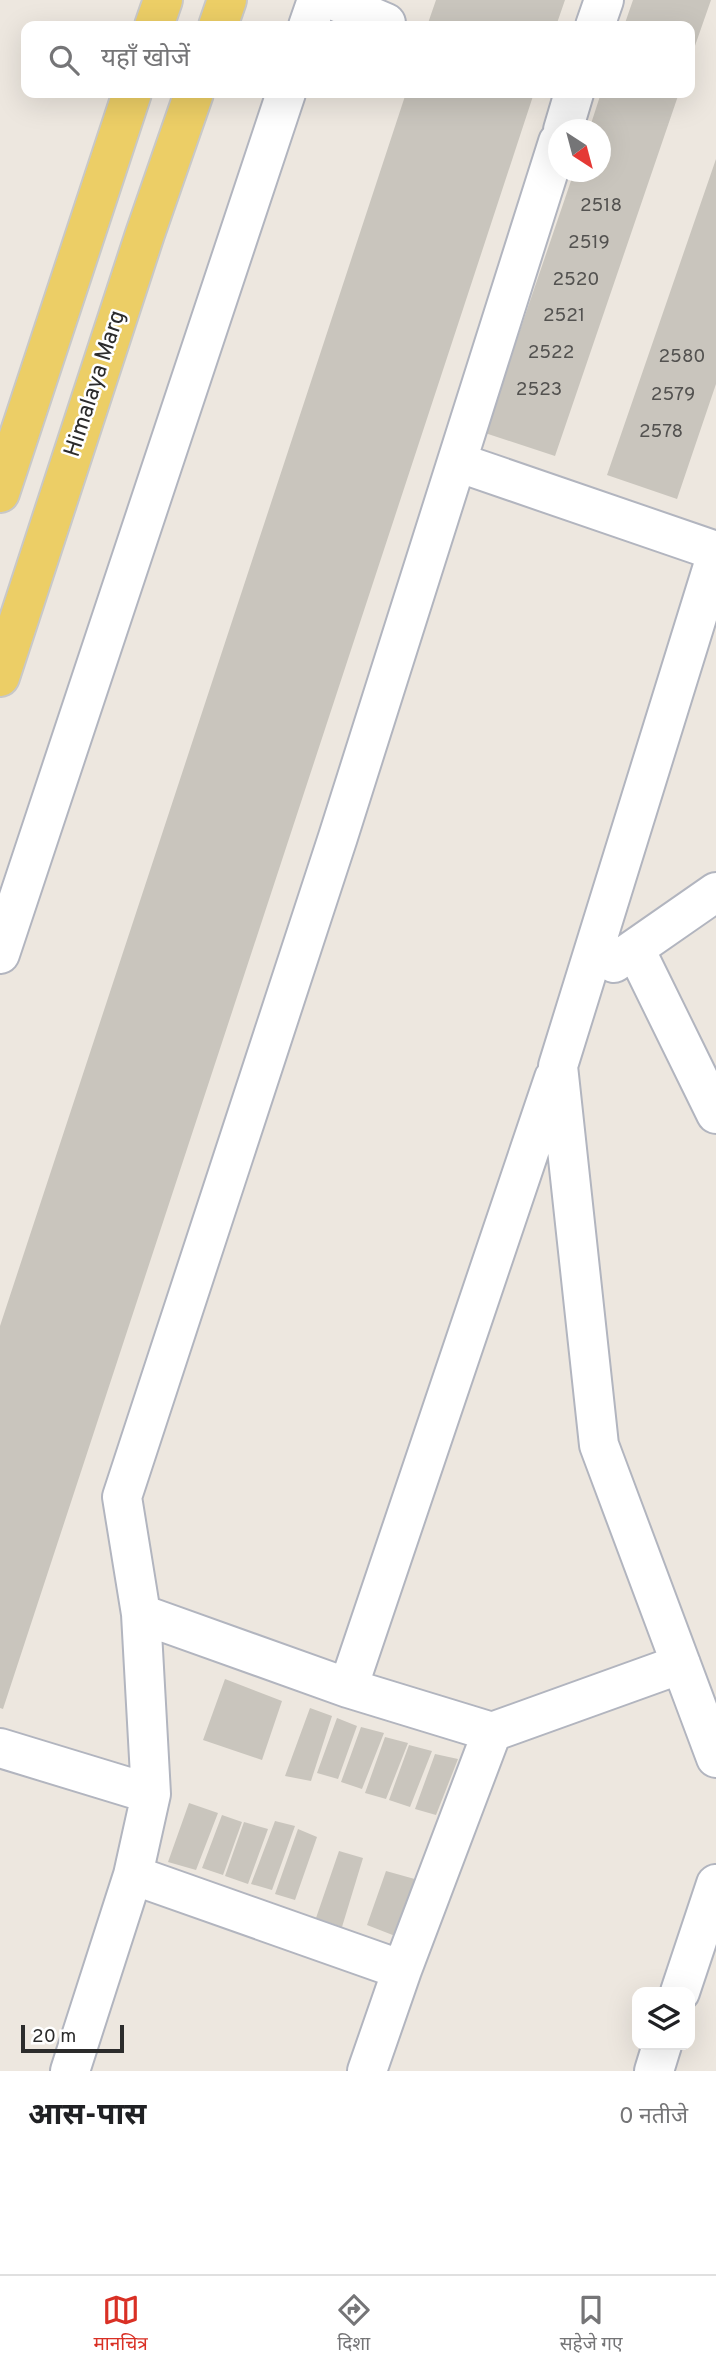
<!DOCTYPE html>
<html lang="hi">
<meta charset="utf-8">
<style>
:root{--surface:#fff;--page:#f2f2f2;--text:#202124;--muted:#757577;--line:#e0e0e0;--accent:#d93025}
body{margin:0;font-family:Overpass,"Noto Sans Devanagari",sans-serif;background:var(--page);color:var(--text)}
.controls{position:absolute;right:21px;bottom:21px;display:grid;overflow:hidden;border-radius:14px;box-shadow:0 7px 28px #0002}
.controls button{width:63px;height:63px;display:grid;place-items:center;padding:0;border:0;border-bottom:2px solid var(--line);background:var(--surface);color:var(--text);font:35px sans-serif}
.compass{position:absolute;left:548px;top:119px;width:63px;height:63px;border-radius:50%;background:var(--surface);box-shadow:0 7px 28px #0002;rotate:144deg}
.scale{position:absolute;left:21px;bottom:18px;width:103px;box-sizing:border-box;padding-left:7px;border:4px solid #2c2c2c;border-top:0;font-size:19px;line-height:24px;white-space:nowrap;color:#2c2c2c;-webkit-text-stroke:5px #fff;paint-order:stroke}
.list{margin:0;padding:0;list-style:none}
h2{display:flex;justify-content:space-between;align-items:center;height:91px;margin:0;padding:0 28px;font-size:30px}
h2 small{font-size:23px;font-weight:400;color:var(--muted)}
.icon{flex:none;width:38px;height:38px;fill:none;stroke:currentColor;stroke-width:2;stroke-linecap:round;stroke-linejoin:round}
.map{position:relative;flex:none;width:716px;height:2071px;overflow:hidden}
.search{position:absolute;background:var(--surface);box-shadow:0 7px 28px #0002;left:21px;right:21px;top:21px;height:77px;display:flex;align-items:center;gap:18px;box-sizing:border-box;padding:0 24px;border-radius:14px;color:var(--muted);font-size:26px}
.sheet{height:203px;background:var(--surface)}
nav{display:flex;justify-content:space-around;align-items:center;box-sizing:border-box;height:98px;border-top:2px solid var(--line);background:var(--surface);font-size:19px;color:var(--muted)}
nav a{display:grid;justify-items:center;gap:4px}
nav .on{color:var(--accent)}
.map>svg:first-child{display:block}
</style>
<div class="map">
<svg width="716" height="2071" viewBox="0 0 716 2071">
<rect width="100%" height="100%" fill="#ede7df"/>
<path fill="#c9c5bd" d="M436 0H565L556 26H427Z
M633 0H711L690 60V26H624Z
M406 93H534L3 1709 0 1708V1326Z
M601 93H679L555 456 485 433 574 172H600V130H589Z
M716 159V384L677 499 607 475Z
M225 1679 282 1701 262 1760 203 1740Z
M310 1708 332 1716 311 1781 285 1776Z
M337 1718 357 1726 338 1779 317 1773Z
M361 1727 384 1733 362 1789 341 1782Z
M385 1737 408 1743 386 1799 365 1793Z
M409 1745 432 1751 410 1807 389 1800Z
M435 1754 458 1759 436 1815 415 1809Z
M189 1803 218 1813 196 1870 168 1862Z
M222 1815 242 1822 223 1875 202 1868Z
M275 1821 295 1826 272 1890 251 1884Z
M244 1822 268 1829 248 1884 225 1876Z
M298 1829 317 1837 295 1900 275 1894Z
M339 1851 363 1858 342 1927 316 1918Z
M386 1871 429 1883 408 1941 367 1925Z"/>
<g fill="none" stroke-linecap="round" stroke-linejoin="round">
<g stroke="#b2b5bf" stroke-width="42">
<path id="minor" d="M333 0 386 23
M308 26 317 0
M595 26 604 0
M563 130 574 93
M457 462 716 551
M716 556 558 1066 599 1445 716 1758
M635 949 716 1114
M0 954 286 93
M614 963 716 892
M141 1614 348 1688 492 1732 681 1664
M348 1688 554 1078
M0 1748 151 1794
M133 1875 402 1970
M680 1992 716 1884
M70 2071 133 1875 151 1794 141 1614 122 1497 338 837 558 142
M367 2071 402 1970 492 1732
M654 2071 662 2045"/>
</g>
<g stroke="#c8c8c8" stroke-width="42">
<path id="major" d="M154 26 163 0
M218 26 227 0
M0 493 132 93
M0 677 145 234 194 93"/>
</g>
<use href="#minor" stroke="#fff" stroke-width="38"/>
<use href="#major" stroke="#ecce66" stroke-width="38"/>
</g>
<g text-anchor="middle" dominant-baseline="central" stroke-width="5" stroke-linejoin="round" paint-order="stroke">
<g font-size="19" fill="#535250">
<text x="601" y="206">2518</text>
<text x="589" y="243">2519</text>
<text x="576" y="280">2520</text>
<text x="564" y="316">2521</text>
<text x="551" y="353">2522</text>
<text x="682" y="357">2580</text>
<text x="539" y="390">2523</text>
<text x="673" y="395">2579</text>
<text x="661" y="432">2578</text>
</g>
<g font-size="23" fill="#2c2c2c" stroke="#fff">
<text transform="translate(96 384) rotate(-72)">Himalaya Marg</text>
</g>
</g>
</svg>
<div class="controls">
<button><svg class="icon" aria-label="layers" viewBox="0 0 24 24"><path d="M12 4l9 5-9 5-9-5zM3 14l9 5 9-5"/></svg></button>
</div>
<svg class="compass" viewBox="-18 -18 36 36"><path d="M0-13l5 13h-10z" fill="#e53935"/><path d="M0 13l5-13h-10z" fill="#757577"/></svg>
<div class="scale">20 m</div>
<div class="search"><svg class="icon" aria-label="search" viewBox="0 0 24 24"><circle cx="10" cy="10" r="6"/><path d="M15 15l6 6"/></svg>यहाँ खोजें</div>
</div>
<section class="sheet">
<h2>आस-पास<small>0 नतीजे</small></h2>
<ul class="list">
</ul>
</section>
<nav>
<a class="on"><svg class="icon" aria-label="map" viewBox="0 0 24 24"><path d="M3 6l6-2 6 2 6-2v14l-6 2-6-2-6 2zM9 4v14M15 6v14"/></svg>मानचित्र</a>
<a><svg class="icon" aria-label="directions" viewBox="0 0 24 24"><path d="M12 3l9 9-9 9-9-9zM9 14v-3h6M13 9l2 2-2 2"/></svg>दिशा</a>
<a><svg class="icon" aria-label="saved" viewBox="0 0 24 24"><path d="M7 4h10v16l-5-4-5 4z"/></svg>सहेजे गए</a>
</nav>
